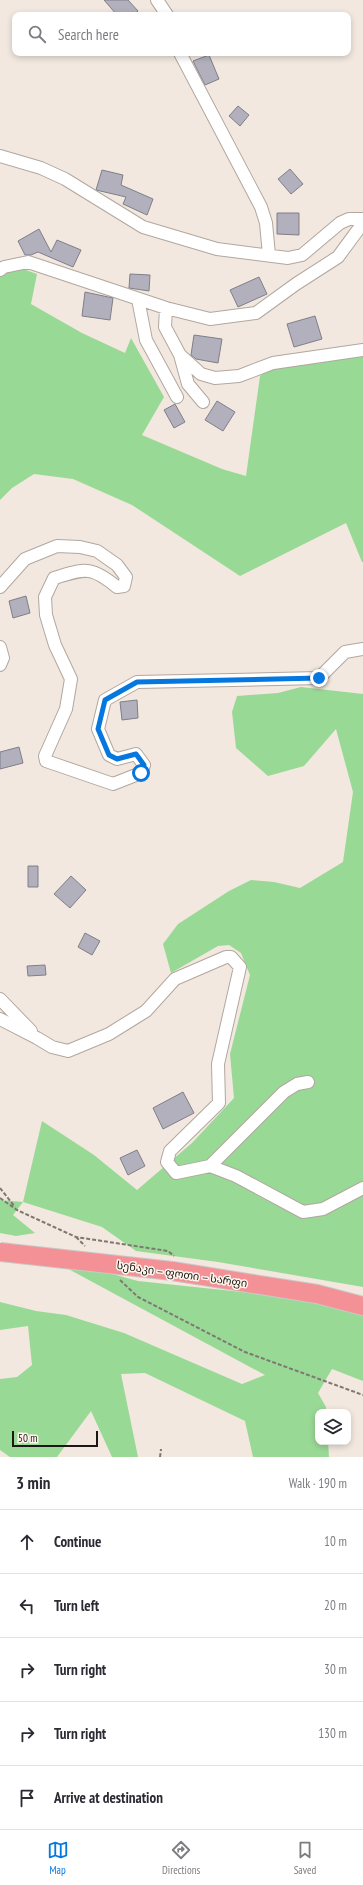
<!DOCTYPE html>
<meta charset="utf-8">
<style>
:root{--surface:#fff;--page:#f7f7f7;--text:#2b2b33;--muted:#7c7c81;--line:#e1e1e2;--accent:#0577de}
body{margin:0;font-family:"PT Sans Narrow","Noto Sans Georgian",sans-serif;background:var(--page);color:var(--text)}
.controls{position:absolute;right:12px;bottom:12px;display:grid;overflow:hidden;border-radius:8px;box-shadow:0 2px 6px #0003}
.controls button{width:36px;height:36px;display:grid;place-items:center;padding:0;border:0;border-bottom:1px solid var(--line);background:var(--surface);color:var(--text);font:20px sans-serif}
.scale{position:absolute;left:12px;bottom:10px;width:86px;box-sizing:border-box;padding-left:4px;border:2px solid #1b1815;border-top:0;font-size:11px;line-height:14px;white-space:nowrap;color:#1b1815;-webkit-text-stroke:3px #fff5ec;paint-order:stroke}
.stop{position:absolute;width:12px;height:12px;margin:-9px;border:3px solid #0577de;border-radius:50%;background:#fff}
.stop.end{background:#0577de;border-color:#fff;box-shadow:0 1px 4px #0008}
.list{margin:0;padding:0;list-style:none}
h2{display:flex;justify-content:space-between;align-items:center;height:52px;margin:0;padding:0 16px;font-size:17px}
h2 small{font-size:13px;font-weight:400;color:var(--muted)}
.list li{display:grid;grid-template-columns:26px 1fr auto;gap:12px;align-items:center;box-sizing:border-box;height:64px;padding:0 16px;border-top:1px solid var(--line)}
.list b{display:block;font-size:15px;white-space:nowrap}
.list em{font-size:13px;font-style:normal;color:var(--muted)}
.icon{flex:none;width:22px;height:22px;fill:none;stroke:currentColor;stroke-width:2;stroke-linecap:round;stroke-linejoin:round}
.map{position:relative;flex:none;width:363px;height:1457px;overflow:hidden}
.search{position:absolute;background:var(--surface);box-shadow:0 2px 6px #0003;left:12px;right:12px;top:12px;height:44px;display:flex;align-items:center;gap:10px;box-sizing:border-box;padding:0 14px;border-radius:8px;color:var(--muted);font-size:15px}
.sheet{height:372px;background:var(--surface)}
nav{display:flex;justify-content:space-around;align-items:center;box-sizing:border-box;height:56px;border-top:1px solid var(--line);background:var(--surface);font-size:11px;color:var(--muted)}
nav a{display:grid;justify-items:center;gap:2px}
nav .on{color:var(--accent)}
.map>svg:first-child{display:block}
</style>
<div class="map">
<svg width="363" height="1457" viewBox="0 0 363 1457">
<rect width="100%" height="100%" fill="#f2e8df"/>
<path fill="#99d996" d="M23 269 37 274 31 304 82 333 125 353 131 338 164 397 142 435 222 469 246 476 260 376 274 366 363 355V562H362L346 523 240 576 132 505 73 479 34 474 12 488 0 500V276L10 270Z
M301 687 363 694V1287L218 1262 136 1251 102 1227 23 1202 13 1215 35 1233 16 1236 0 1233V1200L23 1202 42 1121 94 1155 137 1190 192 1143 234 1098 230 1054 250 975 241 953 229 945 218 946 171 973 163 944 178 924 229 891 251 880 274 882 300 888 343 862 353 792 336 729 304 766 268 776 236 748 232 712 237 696 278 693Z
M72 1263 138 1281 290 1297 363 1315V1381L332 1369 318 1393 326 1407V1412H318V1442H328L329 1457H253L245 1421 145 1373 121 1374 138 1457H112L91 1411 57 1457H10L0 1450V1379L17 1377 32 1365 28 1326 0 1330V1302L36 1311 66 1315 124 1333 242 1384 265 1375 61 1265Z"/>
<path fill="#b1b0bc" stroke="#7f7f89" d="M104 0H128L138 11 133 15H117Z
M209 55 219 79 205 85 193 61Z
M238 106 249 115 240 126 229 116Z
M290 169 303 184 291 194 278 179Z
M102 170 123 175 121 185 153 199 147 215 123 204 126 197 96 190Z
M277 213H299V235L277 234Z
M39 229 51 252 57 240 81 250 73 267 38 252 31 255H25L18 241Z
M130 274 150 275 149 291 129 288Z
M259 277 267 294 238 307 230 290Z
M85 292 113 298 110 320 82 316Z
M315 316 322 339 294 347 287 324Z
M194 335 222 339 218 363 196 359 191 355Z
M217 401 235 412 223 431 205 420Z
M175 404 185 422 174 428 164 410Z
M26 596 30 613 13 618 9 601Z
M137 700 138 718 122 720 120 702Z
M19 747 23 763 0 769V752Z
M28 866H38V887H28Z
M71 876 86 890 70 908 54 894Z
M85 933 100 941 92 955 78 947Z
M45 965 46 975 28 976 27 966Z
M183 1092 194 1113 163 1129 153 1108Z
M137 1150 145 1166 128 1175 120 1158Z"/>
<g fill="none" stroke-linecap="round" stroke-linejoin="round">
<g stroke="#b1a79f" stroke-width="14">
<path id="minor" d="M157 0 167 15
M180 53 261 207 266 223 269 255
M0 156 41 168 65 179 143 227 217 249 288 258 302 255 340 223 349 219H363
M0 270 4 267 28 262 166 308 210 319 256 313 296 284 338 257 363 223
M138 299 146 340 177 397
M166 308 165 327 180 355 201 374 215 378 239 376 273 363 363 350
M180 355 188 384 203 402
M0 587 25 559 57 546 80 547 97 551 117 565 126 577 124 586 117 587C90 565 85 569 54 578L45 597 46 615 55 645 71 679 66 709 45 756 46 761 113 784 141 773 144 765 136 754 117 759 109 755 98 729 105 700 137 682 319 678 345 652 363 649
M0 647 3 658 0 665
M0 999 31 1031
M0 1019 37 1038 52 1047 68 1051 109 1034 146 1011 175 979 226 957H231L240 967 218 1064 219 1103 170 1151 167 1162 176 1173 210 1166 236 1176 303 1212 323 1209 363 1188
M210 1166 284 1092 297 1084 308 1082"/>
</g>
<g stroke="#c8c8c7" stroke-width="20">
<path id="highway" d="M172 1271 317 1294 363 1306"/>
</g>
<path stroke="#7e7772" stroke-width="2" stroke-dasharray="4 2" stroke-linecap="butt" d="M0 1188 15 1207
M0 1198 17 1210 76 1237 168 1251 174 1256
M76 1237 85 1246
M120 1280 138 1297 245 1352 363 1395
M160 1457 161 1449"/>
<use href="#minor" stroke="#fff" stroke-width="12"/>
<use href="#highway" stroke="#f49196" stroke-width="18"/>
<g stroke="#c8c8c7" stroke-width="20" stroke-linecap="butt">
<path id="highway-bridge" d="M0 1252 172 1271"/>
</g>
<use href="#highway-bridge" stroke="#f49196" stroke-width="18"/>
</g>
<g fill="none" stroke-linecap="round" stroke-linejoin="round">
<path stroke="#0577de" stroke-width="5" d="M141 773 144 765 136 754 117 759 109 755 98 729 105 700 137 682 319 678"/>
</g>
<g text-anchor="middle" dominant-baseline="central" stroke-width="3" stroke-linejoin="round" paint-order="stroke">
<g font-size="11" fill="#1b1815" stroke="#fff5ec">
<text transform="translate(182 1274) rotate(8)">სენაკი — ფოთი — სარფი</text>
</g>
</g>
</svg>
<div class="controls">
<button><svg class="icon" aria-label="layers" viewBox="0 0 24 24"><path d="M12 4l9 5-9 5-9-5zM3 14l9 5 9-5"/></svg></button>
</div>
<div class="scale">50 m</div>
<div class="stop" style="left:141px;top:773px"></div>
<div class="stop end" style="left:319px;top:678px"></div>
<div class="search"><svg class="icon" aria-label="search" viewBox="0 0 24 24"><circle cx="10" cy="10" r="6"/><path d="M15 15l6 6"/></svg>Search here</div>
</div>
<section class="sheet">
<h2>3 min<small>Walk · 190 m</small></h2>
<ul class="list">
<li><svg class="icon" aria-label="ahead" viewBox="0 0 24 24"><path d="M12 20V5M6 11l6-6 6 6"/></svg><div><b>Continue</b></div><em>10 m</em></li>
<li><svg class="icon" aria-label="left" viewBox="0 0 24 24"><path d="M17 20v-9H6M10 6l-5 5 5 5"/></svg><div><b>Turn left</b></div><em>20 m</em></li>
<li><svg class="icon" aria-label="right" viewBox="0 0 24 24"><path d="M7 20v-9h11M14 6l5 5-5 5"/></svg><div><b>Turn right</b></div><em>30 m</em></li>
<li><svg class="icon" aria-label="right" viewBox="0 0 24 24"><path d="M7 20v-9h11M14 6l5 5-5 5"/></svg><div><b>Turn right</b></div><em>130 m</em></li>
<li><svg class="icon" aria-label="arrive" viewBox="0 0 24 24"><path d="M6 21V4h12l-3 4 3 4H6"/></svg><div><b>Arrive at destination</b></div></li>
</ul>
</section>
<nav>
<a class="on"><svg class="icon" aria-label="map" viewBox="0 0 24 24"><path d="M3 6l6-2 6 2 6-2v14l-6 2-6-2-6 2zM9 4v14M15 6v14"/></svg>Map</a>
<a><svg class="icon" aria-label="directions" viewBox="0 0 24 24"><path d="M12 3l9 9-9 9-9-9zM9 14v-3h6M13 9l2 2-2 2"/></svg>Directions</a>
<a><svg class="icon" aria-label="saved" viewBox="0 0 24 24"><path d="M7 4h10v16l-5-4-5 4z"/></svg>Saved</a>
</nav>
